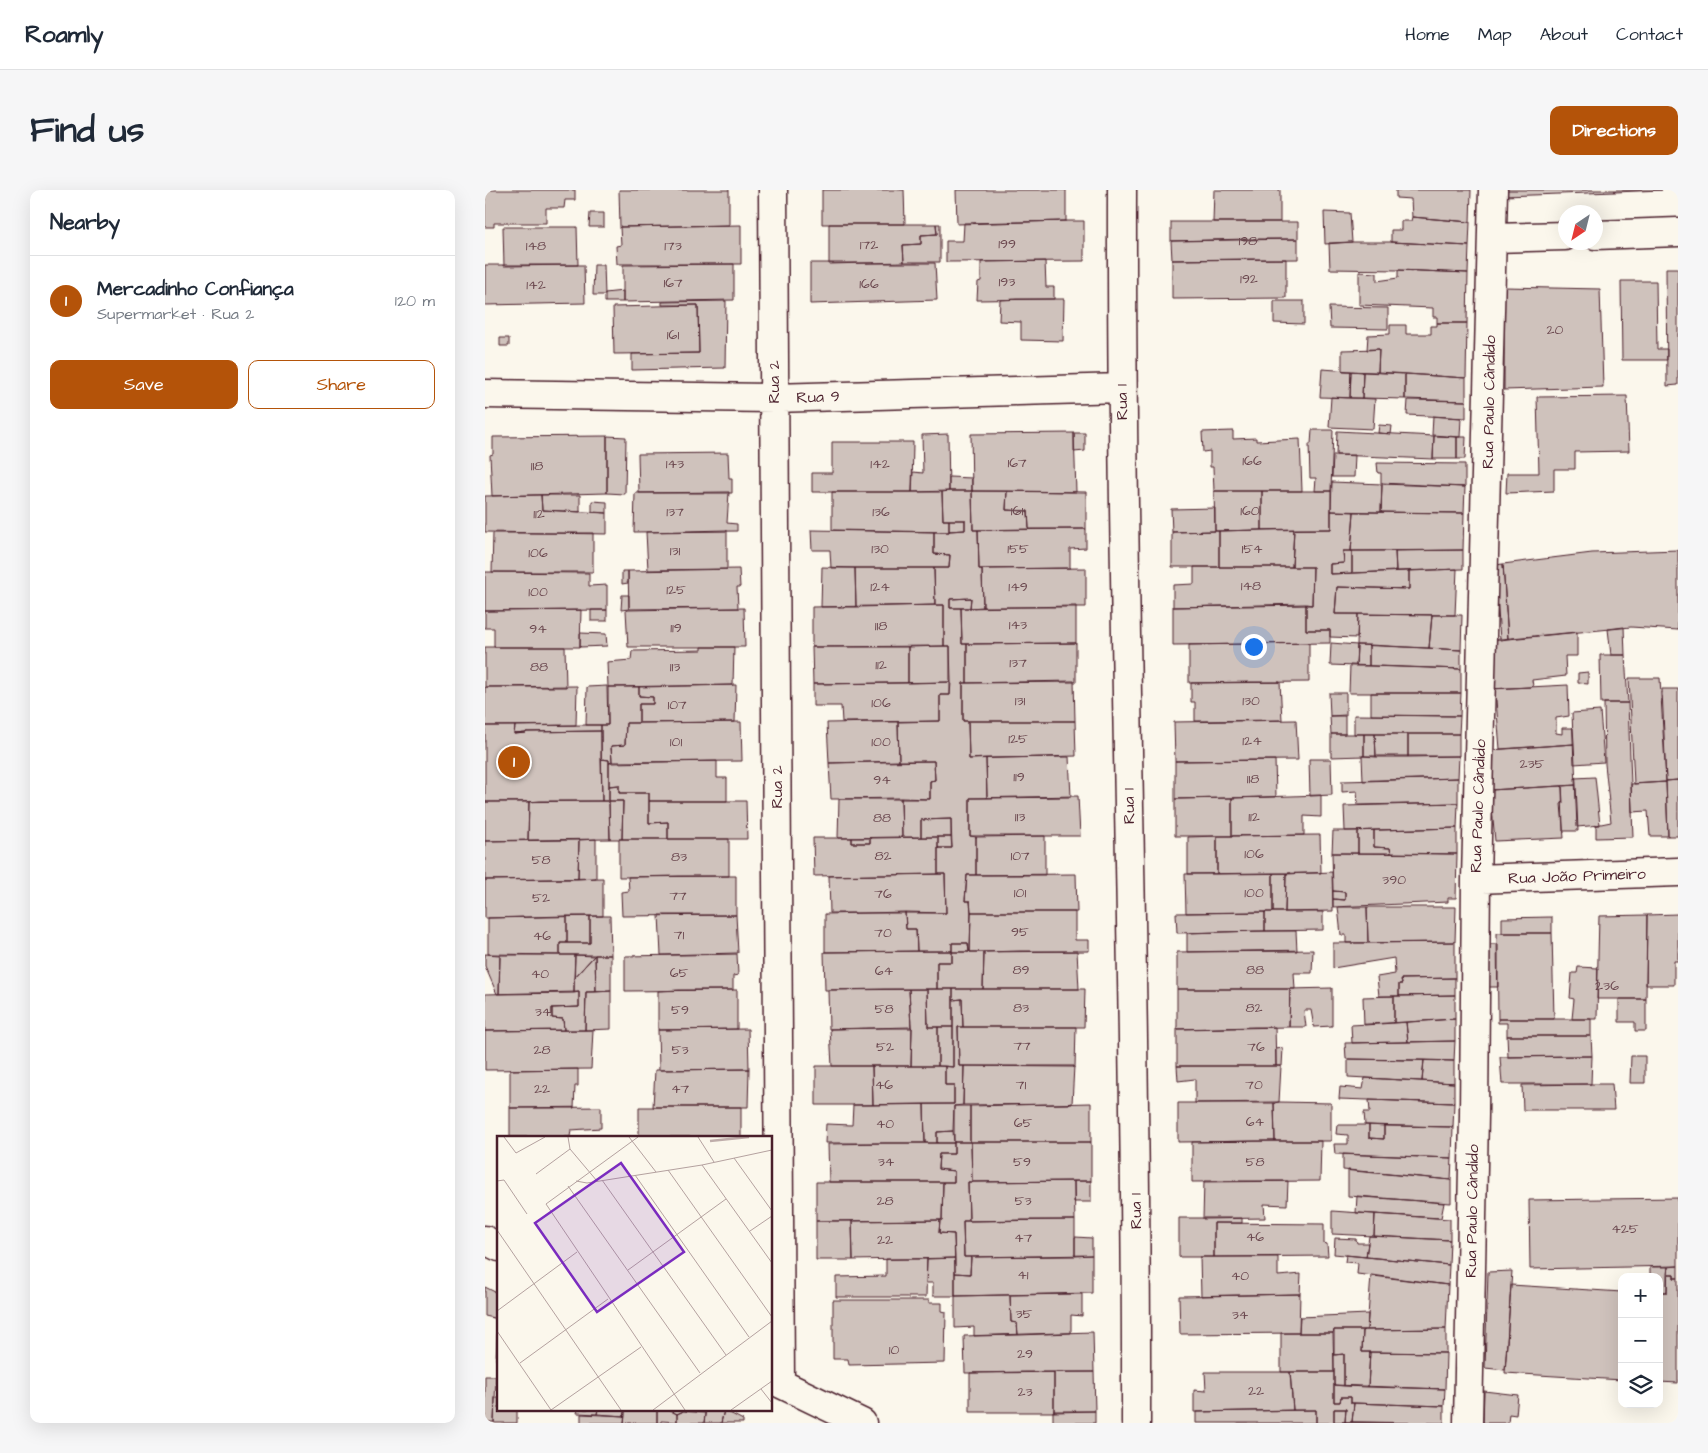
<!DOCTYPE html>
<meta charset="utf-8">
<style>
:root{--surface:#fff;--page:#f6f6f7;--text:#1f2937;--muted:#747a83;--line:#e0e1e3;--accent:#b45309}
body{margin:0;font-family:"Architects Daughter",sans-serif;background:var(--page);color:var(--text)}
.controls{position:absolute;right:15px;bottom:15px;display:grid;overflow:hidden;border-radius:10px;box-shadow:0 5px 20px #0002}
.controls button{width:45px;height:45px;display:grid;place-items:center;padding:0;border:0;border-bottom:1px solid var(--line);background:var(--surface);color:var(--text);font:25px sans-serif}
.compass{position:absolute;left:1073px;top:15px;width:45px;height:45px;border-radius:50%;background:var(--surface);box-shadow:0 5px 20px #0002;rotate:215deg}
.you{position:absolute;left:768px;top:456px;width:18px;height:18px;margin:-12px;border:4px solid #fff;border-radius:50%;background:#1a73e8;box-shadow:0 0 0 8px #1a73e833}
.badge{display:grid;place-items:center;width:32px;height:32px;border-radius:50%;background:var(--accent);color:#fff;font-size:16px;font-weight:700}
.pin{position:absolute;translate:-50% -50%;border:2px solid #fff;box-shadow:0 1px 5px #0006}
.list{margin:0;padding:0;list-style:none}
h2{display:flex;justify-content:space-between;align-items:center;height:65px;margin:0;padding:0 20px;font-size:21px}
h2 small{font-size:16px;font-weight:400;color:var(--muted)}
.list li{display:grid;grid-template-columns:32px 1fr auto;gap:15px;align-items:center;box-sizing:border-box;height:90px;padding:0 20px;border-top:1px solid var(--line)}
.list b{display:block;font-size:19px;white-space:nowrap}
.list p{margin:0;font-size:16px;white-space:nowrap;color:var(--muted)}
.list em{font-size:16px;font-style:normal;color:var(--muted)}
.actions{display:flex;gap:10px;padding:15px 20px}
.actions a{flex:1;padding:11px 0;border:1px solid var(--accent);border-radius:10px;text-align:center;font-size:18px;color:var(--accent)}
.actions .main{background:var(--accent);color:#fff}
.icon{flex:none;width:28px;height:28px;fill:none;stroke:currentColor;stroke-width:2;stroke-linecap:round;stroke-linejoin:round}
.map{position:relative;flex:none;width:1193px;height:1233px;overflow:hidden;border-radius:10px}
header{display:flex;align-items:center;gap:30px;box-sizing:border-box;height:70px;padding:0 25px;background:var(--surface);border-bottom:1px solid var(--line)}
header strong{font-size:24px}
nav{display:flex;gap:28px;margin-inline-start:auto;font-size:18px}
.intro{display:flex;align-items:center;justify-content:space-between;box-sizing:border-box;height:120px;padding:0 30px}
h1{margin:0;font-size:35px}
.button{padding:12px 22px;border-radius:10px;background:var(--accent);color:#fff;font-size:18px;font-weight:700}
main{display:flex;gap:30px;padding:0 30px}
aside{flex:1;background:var(--surface);border-radius:10px;box-shadow:0 5px 20px #0002}
.map>svg:first-child{display:block}
</style>
<header>
<strong>Roamly</strong>
<nav><a>Home</a><a>Map</a><a>About</a><a>Contact</a></nav>
</header>
<div class="intro"><h1>Find us</h1><a class="button">Directions</a></div>
<main>
<aside>
<h2>Nearby<small></small></h2>
<ul class="list">
<li><span class="badge">1</span><div><b>Mercadinho Confiança</b><p>Supermarket · Rua 2</p></div><em>120 m</em></li>
</ul>
<div class="actions"><a class="main">Save</a><a>Share</a></div>
</aside>
<div class="map">
<svg width="1193" height="1233" viewBox="0 0 1193 1233">
<rect width="100%" height="100%" fill="#fbf7ec"/>
<filter id="ink" filterUnits="userSpaceOnUse"><feTurbulence type="fractalNoise" baseFrequency=".02" numOctaves="2"/><feDisplacementMap in="SourceGraphic" scale="10" xChannelSelector="R" yChannelSelector="G"/><feConvolveMatrix kernelMatrix="1 2 1 2 8 2 1 2 1" color-interpolation-filters="sRGB"/></filter>
<g filter="url(#ink)">
<path fill="#cfc2bc" stroke="#4a1f2b" d="M0 0H90V10H80L79 18H61V33H9V37H0Z
M134 0H244V35L135 37Z
M337 0H419L420 34H337Z
M471 0H581V31L472 34Z
M729 0H795V32H728Z
M911 0H986L985 32 927 27 926 9 911 8Z
M1019 0H1130V2L1019 6Z
M1130 0H1177L1130 2Z
M839 22 865 23 867 52 840 54Z
M105 23H119V37H104Z
M927 27 985 32 984 56 906 52V40H916V31H926Z
M581 31H599V71L461 72V51H478L479 33Z
M686 32H813V49L686 51Z
M344 34H451L452 44 436 45V54L418 55 419 72 344 74Z
M451 34H455V72H419L418 55 436 54V45L452 44Z
M256 35V74H132L131 56 136 55 135 37Z
M18 37H92L93 75 19 76Z
M763 49H813V69L687 70 686 51Z
M867 52H906L984 56 983 83 913 80 845 79 844 53Z
M763 69H801V108L687 109V70Z
M560 71 561 97H569V109L492 110 493 92 496 91V72Z
M325 73H450L452 110 325 114Z
M249 74V110L138 112V75Z
M0 75H99L100 113 0 115Z
M109 75H119L120 105H108Z
M1181 78H1193V195L1182 196Z
M913 80 983 83 982 133H952V127H948V118L874 115V82L892 83V91L913 88Z
M1136 91H1171L1172 159H1182V170H1137Z
M1019 97 1115 99 1118 197 1019 200Z
M138 101V112H120V103Z
M531 109H579L578 151 536 150V132L514 131 515 110Z
M241 111 240 178 147 180V164L214 163 213 115H177V112Z
M789 111H819V134L789 133Z
M213 115 214 163 129 164 128 117Z
M844 117 903 118V139L845 138Z
M952 133H982L981 188 893 182 894 159 882 160 883 145 905 144V135H921V144H946V136H952Z
M15 148H24V156H15Z
M894 159 893 182 857 181V160Z
M837 179 866 181 865 208 835 207Z
M866 181 878 182 877 208H865Z
M878 182 920 184V209L877 208Z
M920 184 981 188V211L920 209Z
M1142 206 1144 261 1090 262V279H1069V301L1021 303 1022 283H1054L1052 207Z
M846 207 890 209 888 239 844 237Z
M923 210 981 211V228L922 225Z
M948 226 976 228 975 247 947 245Z
M894 235 907 236 906 244 893 243Z
M827 240H848L846 301H830L831 288H825L824 254H826Z
M748 241V249L771 248V251L815 249 817 301H729L728 277H725V261L718 262 717 242Z
M852 241 949 246 948 269 851 265Z
M589 243 591 302 487 301 486 244Z
M589 243H600V261L589 262Z
M463 244 464 301 427 302 428 282 438 283 437 245Z
M122 246V303L7 306 5 265 8 264V247Z
M122 246 141 247 140 304 122 303Z
M949 246 972 247V269H948Z
M972 247H981L980 269H972Z
M347 252H428L427 302H327V283H347Z
M243 263 244 288H247V303H154L153 264Z
M848 265H870L869 287H847Z
M892 273 980 274V297L896 293V283H893Z
M464 287 487 288V301H464Z
M847 292 897 294 896 322 846 321Z
M897 294 980 297 979 323 896 322Z
M464 301H487L488 340H493L494 379H497L498 417 485 418 486 408 465 409V418H476L477 454H482V493H478V531H483L484 569 501 568 502 608H485V646L491 647V685H482L480 711H485L486 722 485 762H499L498 799H452V772H467V762H484L483 753H467V761H432L431 739H421L420 722 461 723 460 684H453V658H467L466 629 436 630V647H417L416 608 445 609V591L450 590 449 571H414L413 532 455 531V505H465V456H459V415H450L449 378H464L465 365 449 364V342H464V341L480 340V330H458L457 302Z
M487 301H522L521 320 543 321 544 339 488 340Z
M522 301 601 302V339H544L543 321 521 320Z
M729 301H777V340L730 341Z
M777 301H846V339L777 340Z
M244 302 242 333 252 334V341L149 342 150 303Z
M347 302H457L458 330H464V342L347 340Z
M56 305 57 320 122 323V344L0 342V306Z
M56 305H95V322L57 320Z
M107 311 122 312V323L107 322Z
M730 318V341L687 342 686 319Z
M846 321 869 322 866 361H858L859 373 845 374V384L924 381V399L852 397 850 424H873L872 448 845 447V440H821V414L827 415 828 377H807L809 339H846Z
M869 322 979 323 978 360 866 361Z
M464 330H480V340L464 341Z
M601 339V358L585 359V378L494 379 493 340Z
M809 339 807 377H734V341Z
M242 340V379L163 380 161 342Z
M326 340 449 342V364L465 365 464 378H346L345 360H327Z
M730 341H734V377H687V342Z
M8 343H108V382H7Z
M978 360V379L911 381 910 361Z
M1193 360V440L1146 437 1023 449 1018 374 1107 363Z
M858 361H867V383L845 384V374L859 373Z
M867 361H910L911 381 867 383Z
M1018 374 1023 449 1015 450 1010 375Z
M337 377 370 378 371 417H336Z
M709 377H828L827 415 688 417V395L709 394Z
M370 378H449L450 415 371 417Z
M601 378V417H498L497 379Z
M254 379 255 397H252L253 418 144 419 143 381Z
M972 379 970 425 850 424 852 397 924 399V381Z
M137 381H143V393L137 394Z
M0 382 104 383V396L122 395V420L0 421Z
M137 405H144V419L136 420Z
M486 408 485 418H465V409Z
M821 414V440H845V453L688 455V417Z
M459 415V456L327 457V417Z
M591 416V453L477 454 476 418Z
M259 418 260 457H143L141 420Z
M96 420 95 457H9V438H0V421Z
M106 420H122V431H106Z
M873 424 947 425 944 458 872 455Z
M947 425H977L976 460 944 458Z
M1139 437 1140 465H1126L1123 439Z
M1092 442V466H1080L1081 486 1047 490 1048 496 1046 497 1005 499V450Z
M95 443 121 444 122 456 95 457Z
M591 453V492L482 493V454Z
M824 453V492L704 493V455Z
M846 453 872 455 871 476 845 475Z
M872 455H884V476H871Z
M884 455 976 460V479L884 476Z
M459 456H465L466 492 423 493V457Z
M0 457H80L81 497H0Z
M217 457H249L248 495 123 497 122 472 146 470 147 461 217 460Z
M327 457H423V493L328 494Z
M1115 465H1140L1143 513H1116Z
M865 475 976 479V503H864Z
M1103 482V494L1093 493V483Z
M1144 488H1175L1181 592 1149 594Z
M589 491 590 531H478V493Z
M466 492 465 505H455V531L357 532 356 516H328V494Z
M766 492H795L797 530 710 531V512H706V493Z
M251 495 250 532 154 533V514H168V507L154 506V497Z
M1083 495 1084 526 1071 528V543L1077 544V538H1088L1089 554 1015 559 1011 510 1006 511 1005 499Z
M92 496 91 535 0 536V497Z
M122 496 123 535H101L102 497Z
M123 497H154V506L168 507V514H154V533H141L140 555 126 556 127 572 124 573V570L116 569V535H123Z
M1177 499H1193V590L1181 591Z
M844 503H861V525L845 526Z
M886 503H976L975 526 886 525Z
M1119 513H1143L1148 647 1111 648V635L1126 632 1120 574Z
M1115 521 1119 572 1089 574 1087 523Z
M869 525 975 526 974 544H869Z
M845 526H860V544H846Z
M811 530 813 570 690 571 689 532Z
M483 531H590L591 566 484 569Z
M256 532 257 571 127 572 126 556 140 555 141 533Z
M396 532H413L414 571 344 573 342 533Z
M101 535H116V541L41 542V543L29 544 30 536Z
M0 536H30L29 544 41 543V542L116 541 117 611 0 612Z
M846 544H879V566L846 567Z
M879 544H890L891 567 879 566Z
M890 544H923V567H891Z
M923 544H974V566L923 567Z
M1089 554 1091 595 1005 600 1006 560Z
M877 566H974L973 588 878 591Z
M584 567 586 607 502 608 501 568Z
M116 569 124 570V611H117Z
M824 569H846L847 605 825 606Z
M768 570H790L791 607 690 609V571Z
M232 571V588H242V611H164V603H134V595L124 596V573Z
M449 571 450 590 445 591V609H346L344 573Z
M1110 587 1115 635 1092 637 1090 588Z
M973 588V613L873 615 872 601 857 602V591Z
M1193 590V646H1183L1181 591Z
M1181 592 1183 646H1165L1163 621 1147 622 1146 594Z
M134 595V603H164V633L183 632V649H137L138 611H124V596Z
M1091 595 1093 641H1078L1077 596Z
M1077 596 1078 613 1076 614 1079 648 1010 651 1007 618H1005V600Z
M836 605V627L819 626V645L747 646V608Z
M593 606 595 646H485V608Z
M416 608 417 647 353 648 354 609Z
M747 608V646H690V609Z
M55 611H124L125 649 43 650 44 612Z
M124 611H138L137 649H125Z
M164 611H261L262 649H183V632L164 633Z
M0 612H44L43 650 0 651Z
M973 613 972 638 860 641 859 616Z
M466 629V647H436V630Z
M972 638V664L906 663 905 658 889 657V640Z
M889 640V657L905 658 906 663H873V641Z
M848 641H873V663H847Z
M835 645 836 683 732 684V646Z
M560 646V685H491V647Z
M732 646V684H703V647Z
M453 647V684L329 686 328 648H367V653H385V648Z
M453 647H466L467 658H453Z
M367 648H385V653H367Z
M111 649V688L93 689 94 650Z
M134 649H244V686L134 687Z
M94 650 93 689 0 690V651Z
M847 663 972 664 971 708H963V712L848 717V709L860 710V702L848 701Z
M847 682 848 721 800 722 801 684Z
M788 683H806L801 684 800 722H788Z
M788 683V722L701 723 700 684Z
M460 684 461 723H345L344 686Z
M591 684 592 722H486L485 711H480L482 685Z
M194 686H251V725L137 726 136 702 144 701 143 687Z
M118 688V726L0 728V690Z
M848 701 860 702V710L848 709Z
M853 717H882L883 753H861V745H856Z
M882 717H971L970 752 883 753Z
M420 722 421 739H431L432 761 340 762V724Z
M486 722H590V750H604V761L485 762Z
M770 722H780V741L692 743 691 723Z
M780 722H838V740L780 741Z
M1193 724V771H1189V795H1161L1162 725Z
M174 725H251L253 763 176 765Z
M1162 725 1161 809H1112L1114 726Z
M82 726V753H75V765L3 764V728Z
M82 726H105V753H82Z
M105 726H125L126 765H75V753H105Z
M1067 727V743H1017V728Z
M770 741H811L812 761 702 762V743Z
M1012 743H1067L1069 829H1013Z
M970 752V788L916 789 917 794H914V806H894L892 787 910 784 909 768 848 778V753Z
M467 753H483L484 762H467Z
M1002 754H1013V797H1003Z
M828 760 827 783H809L810 799H692V762Z
M467 761V772H452V799L340 800 339 762Z
M535 761H592L594 799H498L499 762Z
M0 764 15 765 14 804H12L0 776Z
M252 764 253 785 248 786V800L140 801V766Z
M15 765H90L89 803 14 804Z
M90 765 109 766 89 788Z
M110 765 111 802H101L100 840H79L78 829 67 828V818L94 817V802L89 803V788Z
M110 765H126V801L111 802Z
M1093 777 1113 778 1112 829H1087L1089 809 1085 808 1087 783H1092Z
M970 788V805L914 806V794H917L916 789Z
M847 798V836L829 837 826 820H819L821 837H804L805 799Z
M399 799H424L426 837 344 839 343 800Z
M424 799H442L443 837H453V876H426L427 838 426 837Z
M442 799H468V837H443Z
M468 799H600L599 837H478L477 809 468 810Z
M692 799H805L804 837 692 839Z
M194 800H252V839L173 840V801Z
M126 801V839L100 840 101 802Z
M94 802V817L67 818V828L78 829 79 840 0 841V804Z
M970 805V829L909 833V806Z
M909 806V833L879 835 878 807Z
M477 809 478 837H473L474 876H479L478 915 469 916 468 941 452 942V953H440L439 914H469V895H460V876L468 877V810Z
M1134 809H1161V841H1150V832H1134Z
M970 829V851L923 852 921 832Z
M1013 829H1106V846H1022V833H1013Z
M921 832 923 852 867 853 866 835Z
M453 837H468V877L453 876Z
M473 837H591L590 877 474 876Z
M770 837H790L791 876H692V839Z
M399 838H427L426 876H347L345 839Z
M263 839 264 879 174 880 173 840Z
M108 840 106 879 0 880V841Z
M1022 846H1106L1107 866 1023 867Z
M970 851 969 871 861 869 860 853Z
M798 858 797 876H791V859Z
M1084 866H1107L1106 894H1017L1015 867Z
M1146 866H1160V893H1145Z
M863 869 939 870 937 891 863 887Z
M939 870 969 871V893L937 891Z
M331 876H387L388 915H331Z
M387 876H460V895H469V914L388 915Z
M479 876H589L587 914 478 915Z
M692 876H796L794 912 710 913V889L693 891Z
M93 879V896H90L89 918H25V880Z
M264 879 263 917H168L170 880Z
M880 888 969 893V913L854 909 855 897 878 899Z
M1106 894H1127L1129 920H1038L1037 895Z
M884 910 969 913 968 937 880 935 879 922H885Z
M794 912 846 913V951H790L789 913Z
M606 913V952H485V916Z
M693 913H789L790 951 693 952Z
M439 914 440 953H340L341 934 367 935 368 915Z
M469 916H485V952H469Z
M116 917V938L86 940 85 947H25V918Z
M154 917H256V947H154Z
M852 935H884V948L899 949V936L968 937 967 968 850 964 849 954H863V945L851 944Z
M884 935 899 936V949L884 948Z
M468 941 469 953H452V942Z
M770 951H836L835 991 707 992V952Z
M469 952H486L487 992H483L484 1031H478L479 1067H486L485 1084 470 1083 469 1044 454 1043 455 1030H457L458 992H469V981L453 979 454 964H469Z
M486 952H606V991L487 992Z
M400 953H469V964H454L453 979 469 981V992H344L343 954Z
M858 964 967 968 966 990 858 980Z
M863 980 966 990V1013L863 1006Z
M589 991H606V1012H589Z
M589 991 590 1030 484 1031 483 992Z
M719 991H803L802 1015 779 1014 780 1028 718 1029Z
M331 992H458L457 1030 331 1031Z
M872 1006 959 1013 956 1028 871 1023Z
M1193 1008V1076L1045 1079 1044 1010Z
M847 1021 890 1024 889 1046 847 1044Z
M890 1024 965 1029V1050L889 1046Z
M694 1028H757V1033H729V1067H694Z
M455 1030 454 1043 469 1044 470 1068 368 1070 367 1031Z
M538 1030H590V1066L479 1067 478 1031Z
M331 1031H367L368 1070H331Z
M729 1033 839 1034V1053L842 1054 843 1066 729 1067Z
M884 1046 965 1050 964 1075 881 1067Z
M590 1047 607 1048V1065L590 1066Z
M850 1048 871 1049 872 1053H883L881 1067 849 1064Z
M607 1065V1103L470 1106V1083L485 1084 486 1067Z
M861 1065 964 1075 963 1095 872 1084 873 1073 860 1072Z
M715 1067H793V1086L816 1084 815 1104 716 1106Z
M470 1068V1106H448V1093H441L442 1069Z
M401 1069H442L441 1107H351V1087L401 1086Z
M1193 1076V1088H1189V1084H1182L1183 1077Z
M1165 1077H1183L1182 1102H1174V1087H1165Z
M1027 1081 1020 1180 1000 1178 1003 1082Z
M1182 1084H1189V1088H1193V1193L1174 1192V1102H1182Z
M886 1085 963 1095 961 1139 882 1140Z
M1026 1095 1137 1102V1190L1020 1183Z
M0 1097 14 1104 13 1129 0 1126Z
M597 1104V1126L586 1125V1143L533 1145 532 1133 526 1132 525 1105Z
M815 1104 814 1143 695 1144 694 1106Z
M525 1105 526 1132 532 1133 533 1145 489 1146V1137L470 1138V1106Z
M348 1110H444V1113H457V1121L461 1122 460 1173 364 1175 363 1169H348Z
M883 1124 882 1140H849L848 1143H814L815 1127Z
M14 1127V1170H11L13 1129Z
M961 1139V1163L877 1162 878 1140Z
M849 1140H878L877 1162H885L883 1197 859 1196V1164L849 1165Z
M608 1142 609 1182 480 1183 479 1146Z
M796 1143H848L849 1182H796Z
M885 1162 961 1163 960 1199 883 1197Z
M859 1164V1196L849 1195V1165Z
M540 1182H569V1222H485V1183Z
M569 1182H609L610 1221 569 1222Z
M720 1182H805L808 1220 709 1222V1200L721 1201Z
M805 1182H849V1212H855L856 1207H866V1213H869L867 1232H860L861 1219H849V1233H831V1220H808Z
M0 1186H11L9 1232H0Z
M849 1195 960 1199 959 1216 866 1213V1207H856L855 1212H849Z
M999 1201 1033 1205 1031 1225 1024 1224 1023 1233H998Z
M10 1208H14V1219H32V1233H9Z
M869 1213 959 1216V1233L867 1232Z
M93 1219H113L112 1224 92 1223Z
M113 1219H140V1226L112 1224Z
M140 1219 172 1220V1233H139Z
M172 1219H182L192 1224V1232L176 1231V1233H172Z
M182 1219H199L197 1222 192 1224Z
M237 1219 239 1220 236 1233H219L221 1219Z
M849 1219H861L860 1232H849Z
M239 1220 258 1230V1233H236Z
M831 1220V1233H711V1222Z
M198 1221 220 1223 219 1233H192V1224Z
M568 1221H610V1233H568Z
M96 1224 140 1226 139 1233H96Z
M849 1232H867L930 1233H849Z"/>
<g fill="none" stroke-linecap="round" stroke-linejoin="round">
<g stroke="#4a1f2b" stroke-width="31">
<path id="street" d="M288 0 295 1193
M637 0C636 411 652 822 651 1233
M1110 45 1193 42
M1008 48 1080 46
M0 204 289 208 637 198
M991 689 1193 682
M0 1050 14 1057
M286 1189 377 1233
M983 1233 989 925 991 689 1008 0"/>
</g>
<use href="#street" stroke="#fbf7ec" stroke-width="28"/>
</g>
</g>
<g text-anchor="middle" dominant-baseline="central" stroke-width="4" stroke-linejoin="round" paint-order="stroke">
<g font-size="14" fill="#6b484f">
<text x="763" y="51">198</text>
<text x="522" y="54">199</text>
<text x="384" y="55">172</text>
<text x="51" y="56">148</text>
<text x="188" y="56">173</text>
<text x="764" y="89">192</text>
<text x="522" y="92">193</text>
<text x="188" y="93">167</text>
<text x="384" y="94">166</text>
<text x="51" y="95">142</text>
<text x="1070" y="140">20</text>
<text x="188" y="145">161</text>
<text x="767" y="271">166</text>
<text x="532" y="273">167</text>
<text x="190" y="274">143</text>
<text x="395" y="274">142</text>
<text x="52" y="276">118</text>
<text x="532" y="321">161</text>
<text x="765" y="321">160</text>
<text x="190" y="322">137</text>
<text x="396" y="322">136</text>
<text x="54" y="324">112</text>
<text x="395" y="359">130</text>
<text x="533" y="359">155</text>
<text x="767" y="359">154</text>
<text x="190" y="361">131</text>
<text x="53" y="363">106</text>
<text x="766" y="396">148</text>
<text x="395" y="397">124</text>
<text x="533" y="397">149</text>
<text x="191" y="400">125</text>
<text x="53" y="402">100</text>
<text x="533" y="435">143</text>
<text x="396" y="436">118</text>
<text x="191" y="438">119</text>
<text x="53" y="439">94</text>
<text x="533" y="473">137</text>
<text x="396" y="475">112</text>
<text x="54" y="477">88</text>
<text x="190" y="477">113</text>
<text x="535" y="511">131</text>
<text x="766" y="511">130</text>
<text x="396" y="513">106</text>
<text x="192" y="515">107</text>
<text x="533" y="549">125</text>
<text x="767" y="551">124</text>
<text x="191" y="552">101</text>
<text x="396" y="552">100</text>
<text x="1047" y="574">235</text>
<text x="534" y="587">119</text>
<text x="768" y="589">118</text>
<text x="397" y="590">94</text>
<text x="535" y="627">113</text>
<text x="769" y="627">112</text>
<text x="397" y="628">88</text>
<text x="769" y="664">106</text>
<text x="398" y="666">82</text>
<text x="535" y="666">107</text>
<text x="194" y="667">83</text>
<text x="56" y="670">58</text>
<text x="909" y="690">390</text>
<text x="535" y="703">101</text>
<text x="769" y="703">100</text>
<text x="398" y="704">76</text>
<text x="193" y="706">77</text>
<text x="56" y="708">52</text>
<text x="535" y="742">95</text>
<text x="398" y="743">70</text>
<text x="194" y="745">71</text>
<text x="57" y="746">46</text>
<text x="536" y="780">89</text>
<text x="770" y="780">88</text>
<text x="399" y="781">64</text>
<text x="194" y="783">65</text>
<text x="55" y="784">40</text>
<text x="1122" y="796">236</text>
<text x="536" y="818">83</text>
<text x="769" y="818">82</text>
<text x="399" y="819">58</text>
<text x="195" y="820">59</text>
<text x="58" y="822">34</text>
<text x="537" y="856">77</text>
<text x="400" y="857">52</text>
<text x="771" y="857">76</text>
<text x="57" y="860">28</text>
<text x="195" y="860">53</text>
<text x="399" y="895">46</text>
<text x="536" y="895">71</text>
<text x="769" y="895">70</text>
<text x="57" y="899">22</text>
<text x="195" y="899">47</text>
<text x="770" y="932">64</text>
<text x="538" y="933">65</text>
<text x="400" y="934">40</text>
<text x="401" y="972">34</text>
<text x="537" y="972">59</text>
<text x="770" y="972">58</text>
<text x="400" y="1011">28</text>
<text x="538" y="1011">53</text>
<text x="1140" y="1039">425</text>
<text x="770" y="1047">46</text>
<text x="538" y="1048">47</text>
<text x="400" y="1050">22</text>
<text x="538" y="1085">41</text>
<text x="755" y="1086">40</text>
<text x="539" y="1124">35</text>
<text x="755" y="1125">34</text>
<text x="409" y="1160">10</text>
<text x="540" y="1164">29</text>
<text x="771" y="1201">22</text>
<text x="540" y="1202">23</text>
</g>
<g font-size="16" fill="#4a1f2b" stroke="#fbf7ec">
<text transform="translate(289 192) rotate(-90)">Rua 2</text>
<text transform="translate(333 207) rotate(-2)">Rua 9</text>
<text transform="translate(637 212) rotate(-91)">Rua 1</text>
<text transform="translate(1004 212) rotate(-89)">Rua Paulo Cândido</text>
<text transform="translate(292 597) rotate(-90)">Rua 2</text>
<text transform="translate(644 616) rotate(-91)">Rua 1</text>
<text transform="translate(993 616) rotate(-88)">Rua Paulo Cândido</text>
<text transform="translate(1092 686) rotate(-2)">Rua João Primeiro</text>
<text transform="translate(651 1021) rotate(-91)">Rua 1</text>
<text transform="translate(987 1021) rotate(-89)">Rua Paulo Cândido</text>
</g>
</g>
<g transform="translate(12 946)">
<rect width="275" height="275" fill="#fbf7ec"/>
<path fill="none" stroke="#bfadaa" stroke-width="2.5" d="M213 5 252 1"/>
<path fill="none" stroke="#b4a19f" stroke-width="1" d="M7 1 19 17 48 1M71 1 73 13 100 45M132 1 159 36M141 1 49 68 188 274M201 1 217 26M237 22 275 75M205 29 275 127M171 34 275 181M39 38 73 13M138 39 252 201M105 44 229 219M0 45 7 44 30 78M79 45 90 47 205 29 275 14M71 50 203 237M0 94 124 274M253 95 275 80M131 134 229 63M0 175 80 116M0 195 54 274M23 227 111 163M264 253 275 267M54 274 144 211M156 274 275 185M234 274 275 245"/>
<path fill="#7b2cbf" fill-opacity="0.15" stroke="#7b2cbf" stroke-width="2.5" d="M124 27 187 116 100 176 38 87Z"/>
<rect width="275" height="275" fill="none" stroke="#4a1f2b" stroke-width="2.5"/>
</g>
</svg>
<div class="controls">
<button>+</button>
<button>−</button>
<button><svg class="icon" aria-label="layers" viewBox="0 0 24 24"><path d="M12 4l9 5-9 5-9-5zM3 14l9 5 9-5"/></svg></button>
</div>
<svg class="compass" viewBox="-18 -18 36 36"><path d="M0-13l5 13h-10z" fill="#e53935"/><path d="M0 13l5-13h-10z" fill="#747a83"/></svg>
<div class="you"></div>
<div class="pin badge" style="left:29px;top:572px">1</div>
</div>
</main>
